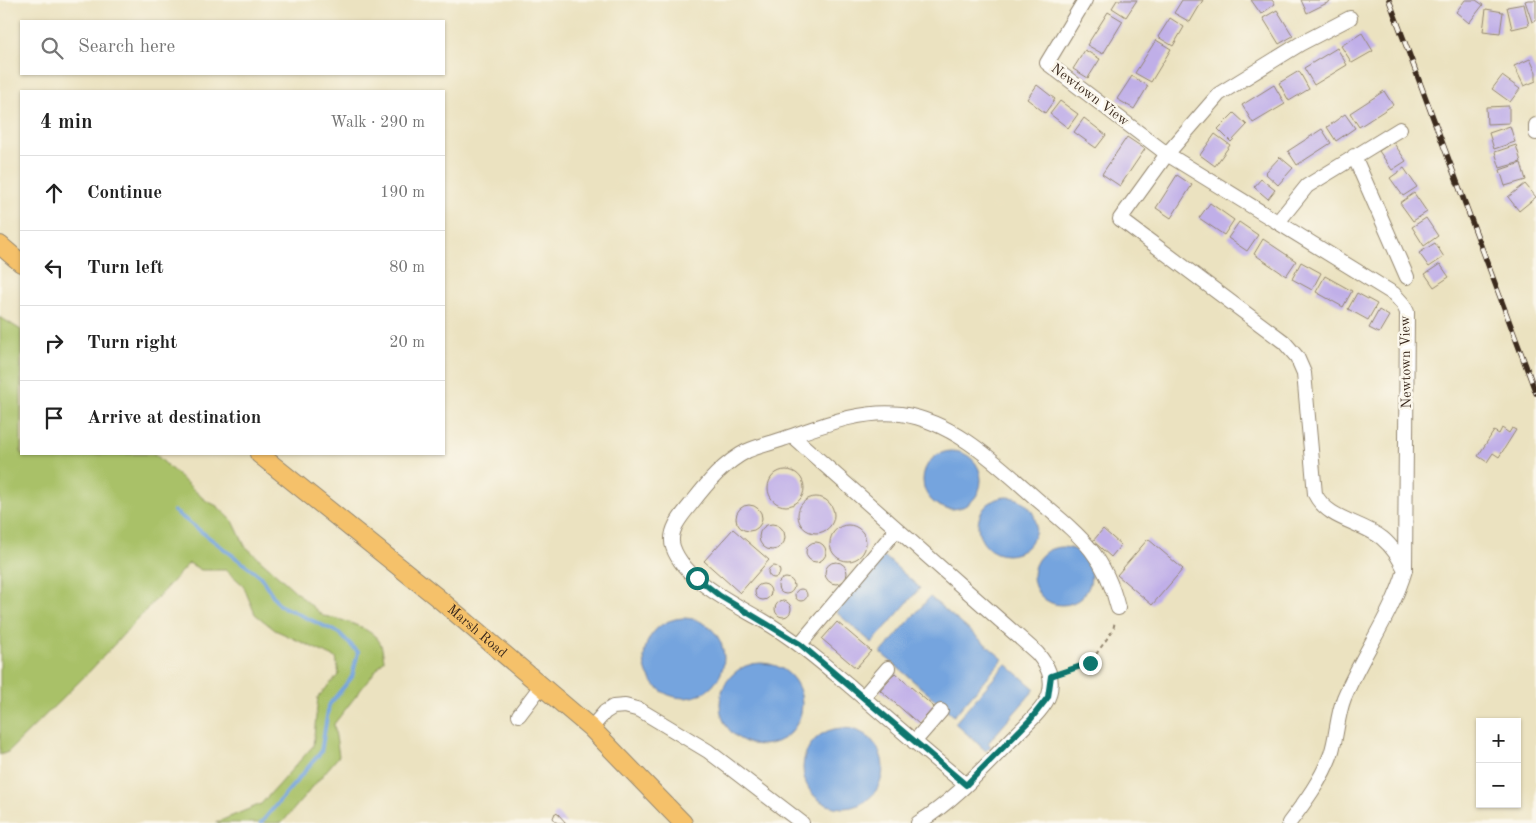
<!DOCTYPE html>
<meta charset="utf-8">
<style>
:root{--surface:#fff;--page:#f2f2f2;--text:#222;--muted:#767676;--line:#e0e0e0}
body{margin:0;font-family:"Old Standard TT",serif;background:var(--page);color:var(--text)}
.controls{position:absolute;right:15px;bottom:15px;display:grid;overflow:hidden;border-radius:0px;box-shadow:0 1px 4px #0004}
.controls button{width:45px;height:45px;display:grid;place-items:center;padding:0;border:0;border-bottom:1px solid var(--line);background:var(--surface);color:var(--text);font:25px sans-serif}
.stop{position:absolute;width:15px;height:15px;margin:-11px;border:4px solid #0f766e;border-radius:50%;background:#fff}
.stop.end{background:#0f766e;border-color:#fff;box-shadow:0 1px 5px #0008}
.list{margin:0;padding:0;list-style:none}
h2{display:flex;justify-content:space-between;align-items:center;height:65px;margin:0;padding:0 20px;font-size:21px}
h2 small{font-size:16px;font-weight:400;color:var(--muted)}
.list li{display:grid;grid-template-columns:32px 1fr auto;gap:15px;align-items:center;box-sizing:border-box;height:75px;padding:0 20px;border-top:1px solid var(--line)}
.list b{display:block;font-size:19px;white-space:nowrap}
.list em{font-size:16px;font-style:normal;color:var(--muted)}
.icon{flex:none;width:28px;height:28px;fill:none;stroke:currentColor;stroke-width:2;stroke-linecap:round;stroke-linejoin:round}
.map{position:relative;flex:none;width:1536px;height:823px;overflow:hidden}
.search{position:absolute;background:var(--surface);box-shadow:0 1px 4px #0004;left:20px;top:20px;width:425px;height:55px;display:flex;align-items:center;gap:12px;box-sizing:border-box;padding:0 18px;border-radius:0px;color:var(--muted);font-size:19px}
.panel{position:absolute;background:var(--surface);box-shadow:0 1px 4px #0004;left:20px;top:90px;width:425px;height:365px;border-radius:0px}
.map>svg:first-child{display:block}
</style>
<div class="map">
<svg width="1536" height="823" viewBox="0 0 1536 823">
<rect width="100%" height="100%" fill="#fbf7ec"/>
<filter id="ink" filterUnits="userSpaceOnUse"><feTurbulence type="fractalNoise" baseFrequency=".02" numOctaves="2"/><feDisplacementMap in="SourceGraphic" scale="10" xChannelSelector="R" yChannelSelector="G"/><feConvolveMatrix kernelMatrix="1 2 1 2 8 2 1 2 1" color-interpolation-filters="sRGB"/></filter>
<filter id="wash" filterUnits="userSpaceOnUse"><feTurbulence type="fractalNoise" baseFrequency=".0096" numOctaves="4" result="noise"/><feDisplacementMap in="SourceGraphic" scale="20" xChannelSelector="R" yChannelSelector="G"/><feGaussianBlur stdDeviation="1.12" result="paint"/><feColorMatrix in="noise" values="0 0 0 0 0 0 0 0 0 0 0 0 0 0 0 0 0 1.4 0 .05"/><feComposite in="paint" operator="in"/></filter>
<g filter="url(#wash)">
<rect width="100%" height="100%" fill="#ebe2c0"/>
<path fill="#a9c167" stroke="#727642" d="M0 317 21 330V454H155L205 500 217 506 233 521 245 546 323 616C338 618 370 627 379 641 382 645 383 654 384 660L334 724 339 756 282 823H215L261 804 313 746 318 697 339 674 336 658 275 630 255 614 243 585 226 570H201L189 563 89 672 8 752 0 755Z"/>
<path fill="#75a4de" stroke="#58677e" d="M923 480a29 29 0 1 1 58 0a29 29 0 1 1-58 0Z
M978 526a29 29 0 1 1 58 0a29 29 0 1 1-58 0Z
M1033 576a29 29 0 1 1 58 0a29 29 0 1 1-58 0Z
M884 556 920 588 872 643 836 612Z
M930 597 1003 659 954 716 881 653Z
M644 658a40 40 0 1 1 80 0a40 40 0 1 1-80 0Z
M720 704a41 41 0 1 1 82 0a41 41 0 1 1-82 0Z
M1006 664 1035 689 988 743 991 746 986 751 955 723Z
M803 768a40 40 0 1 1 80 0a40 40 0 1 1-80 0Z"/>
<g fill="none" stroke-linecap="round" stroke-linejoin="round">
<path stroke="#75a4de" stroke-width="4" d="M174 511 260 576 279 605 339 633 358 652 352 677 329 705 321 752 261 823"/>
</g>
<g id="blocks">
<path fill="#c0afe8" d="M1117 0H1137L1126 17 1112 8Z
M1182 0H1203L1190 22 1174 13Z
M1251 0H1272L1275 4 1261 14Z
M1301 0H1333L1307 13Z
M1465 0H1476L1483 5 1469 23 1456 12Z
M1528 0H1536V20L1532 22 1525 1Z
M1524 4 1529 25 1512 29 1507 7Z
M1486 9 1503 12 1500 33 1483 31Z
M1277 10 1293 36 1279 44 1263 18Z
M1108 12 1123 21 1103 54 1087 45Z
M1170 18 1184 27 1173 46 1158 37Z
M1362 33 1373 51 1352 63 1341 46Z
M1156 40 1171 49 1151 82 1135 73Z
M1337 48 1347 65 1314 85 1304 68Z
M1085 50 1100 59 1088 78 1073 69Z
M1530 59 1536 72V81L1524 86 1514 66Z
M1299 71 1309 89 1289 101 1279 83Z
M1132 76 1148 86 1134 109 1117 99Z
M1502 76 1520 89 1510 102 1492 89Z
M1037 85 1055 99 1045 113 1027 99Z
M1274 85 1285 104 1253 123 1242 105Z
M1384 91 1393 105 1359 127 1350 113Z
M1060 101 1078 114 1068 128 1050 114Z
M1509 106V123L1487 124 1486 107Z
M1234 113 1247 125 1231 142 1218 129Z
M1345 114 1355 128 1336 141 1327 127Z
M1084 118 1106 135 1096 148 1074 132Z
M1510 126 1515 142 1494 149 1489 133Z
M1322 129 1331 143 1297 165 1288 151Z
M1215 134 1230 145 1215 166 1200 155Z
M1127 137 1145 149 1120 186 1102 174Z
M1393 142 1406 161 1392 170 1379 151Z
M1516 145 1521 162 1500 168 1495 152Z
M1280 157 1293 168 1278 185 1265 173Z
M1521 163 1526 180 1505 186 1500 170Z
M1404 168 1417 187 1403 196 1390 178Z
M1177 175 1192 185 1171 218 1156 208Z
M1261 179 1275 190 1268 199 1254 187Z
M1525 184 1536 197 1519 211 1508 197Z
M1414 193 1427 212 1413 221 1400 203Z
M1210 203 1234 220 1224 235 1199 218Z
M1426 218 1438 236 1424 246 1412 227Z
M1239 222 1258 235 1247 251 1228 238Z
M1263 239 1296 261 1286 276 1254 254Z
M1435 243 1444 257 1429 267 1419 253Z
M1301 262 1321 273 1312 290 1292 279Z
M1440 264 1449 277 1434 287 1425 274Z
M1325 276 1352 291 1343 307 1316 292Z
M1357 293 1377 304 1368 320 1348 309Z
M1379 310 1389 316 1379 333 1369 328Z
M1502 428 1509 433 1512 428 1516 430 1499 457 1493 453 1487 462 1478 456 1494 431 1499 434Z
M768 488a18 18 0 1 1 36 0a18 18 0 1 1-36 0Z
M798 515a18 18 0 1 1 36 0a18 18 0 1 1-36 0Z
M736 518a13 13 0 1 1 26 0a13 13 0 1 1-26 0Z
M759 537a13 13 0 1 1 26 0a13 13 0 1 1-26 0Z
M830 543a18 18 0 1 1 36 0a18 18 0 1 1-36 0Z
M733 529 769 560 740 593 704 561Z
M1103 529 1121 545 1111 557 1093 541Z
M1148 539 1183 569 1152 605 1117 575Z
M806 552a10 10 0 1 1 20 0a10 10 0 1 1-20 0Z
M825 573a11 11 0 1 1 22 0a11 11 0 1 1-22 0Z
M768 572a6 6 0 1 1 12 0a6 6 0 1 1-12 0Z
M778 586a8 8 0 1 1 16 0a8 8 0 1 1-16 0Z
M755 592a8 8 0 1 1 16 0a8 8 0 1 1-16 0Z
M795 595a6 6 0 1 1 12 0a6 6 0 1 1-12 0Z
M775 609a8 8 0 1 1 16 0a8 8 0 1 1-16 0Z
M837 622 871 651 856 668 822 639Z
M895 673 934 707 919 724 880 690Z
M555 813 558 814 566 823H557L553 818Z"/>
</g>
</g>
<g filter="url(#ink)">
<use href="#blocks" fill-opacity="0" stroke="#93866f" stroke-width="1"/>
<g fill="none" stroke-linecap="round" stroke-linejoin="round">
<g stroke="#93866f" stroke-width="16">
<path id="minor" d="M1085 0 1047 63 1167 154 1394 294 1403 304 1407 312 1405 568
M1536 125V133
M1354 156 1407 277
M1278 222 1307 186 1400 129
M792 436 1037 653C1048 666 1054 678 1049 695 1044 710 1025 725 1015 736 984 767 955 800 918 823
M800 644 897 529
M863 697 888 668
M519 715 541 686
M591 728 605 712 613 707 625 706 640 710 708 751 802 823
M914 742 941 711
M966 785C927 753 889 720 851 687 822 663 795 639 762 620 734 604 684 580 673 547 668 531 681 516 691 504 706 485 723 463 747 451 758 446 772 443 783 439 821 426 861 409 901 414 956 422 999 466 1039 501 1079 535 1105 554 1118 608
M1289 823C1305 802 1322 779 1331 754 1337 736 1337 716 1344 698 1362 654 1392 615 1405 570 1399 558 1393 547 1382 538 1360 521 1328 520 1315 494L1304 373 1297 357 1284 342 1120 219 1167 154 1219 94 1300 44 1350 18"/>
</g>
<g stroke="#93866f" stroke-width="20">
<g id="major">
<path d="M0 245 21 263"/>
<path id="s1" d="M259 454 438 598 591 728 683 823"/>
</g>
</g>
<path stroke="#93866f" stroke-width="2" stroke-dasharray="4 4" stroke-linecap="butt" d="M1062 672 1090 663 1113 630 1115 621"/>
<use href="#minor" stroke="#fff" stroke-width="14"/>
<use href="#major" stroke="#f5c16b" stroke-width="18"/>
<g stroke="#3b2a1e" stroke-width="5.5">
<path id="rail" d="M1389 0 1536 393"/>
</g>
<use href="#rail" stroke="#fbf7ec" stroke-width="4" stroke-dasharray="11" stroke-linecap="butt"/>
</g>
</g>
<g fill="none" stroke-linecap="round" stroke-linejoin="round" filter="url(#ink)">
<path stroke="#0f766e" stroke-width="6" d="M697 578 720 596 800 644 966 785 1031 719 1048 697 1051 676 1090 663"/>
</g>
<g text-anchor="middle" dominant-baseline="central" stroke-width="5" stroke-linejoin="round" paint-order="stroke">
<g font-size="14" fill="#3b2a1e" stroke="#fbf7ec">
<text transform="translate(1090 95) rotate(37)">Newtown View</text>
<text transform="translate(1406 362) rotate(-91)">Newtown View</text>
<text stroke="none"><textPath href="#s1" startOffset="281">Marsh Road</textPath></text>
</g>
</g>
</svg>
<div class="controls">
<button>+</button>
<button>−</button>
</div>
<div class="stop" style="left:697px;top:578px"></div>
<div class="stop end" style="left:1090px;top:663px"></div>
<div class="search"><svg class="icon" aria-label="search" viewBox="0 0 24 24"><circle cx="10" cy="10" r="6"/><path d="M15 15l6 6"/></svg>Search here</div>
<section class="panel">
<h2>4 min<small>Walk · 290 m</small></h2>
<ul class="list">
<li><svg class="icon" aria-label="ahead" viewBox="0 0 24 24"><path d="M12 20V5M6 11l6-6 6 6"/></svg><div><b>Continue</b></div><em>190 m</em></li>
<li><svg class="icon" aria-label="left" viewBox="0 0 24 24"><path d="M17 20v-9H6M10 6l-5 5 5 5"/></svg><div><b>Turn left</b></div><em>80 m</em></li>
<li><svg class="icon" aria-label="right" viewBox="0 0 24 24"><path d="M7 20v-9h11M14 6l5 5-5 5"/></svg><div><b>Turn right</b></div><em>20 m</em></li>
<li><svg class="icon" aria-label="arrive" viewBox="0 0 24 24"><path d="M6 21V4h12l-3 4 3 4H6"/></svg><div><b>Arrive at destination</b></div></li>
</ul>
</section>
</div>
